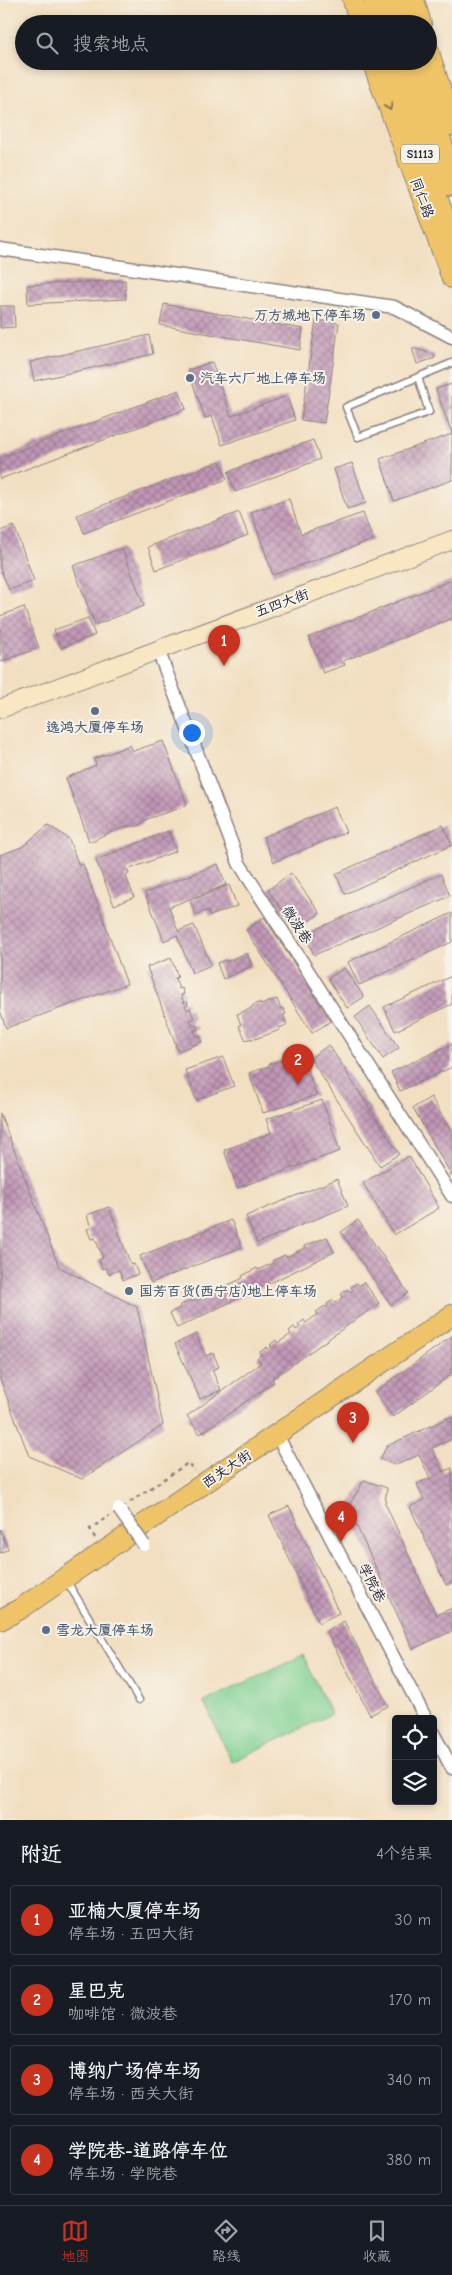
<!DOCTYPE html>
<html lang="zh">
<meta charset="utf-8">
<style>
:root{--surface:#171b24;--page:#242831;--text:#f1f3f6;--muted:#9ea1a6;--line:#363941;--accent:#c8321e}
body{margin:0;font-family:"Comic Neue","LXGW WenKai TC",sans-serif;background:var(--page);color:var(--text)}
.controls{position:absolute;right:15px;bottom:15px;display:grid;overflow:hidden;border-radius:5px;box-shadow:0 2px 8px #0003}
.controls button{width:45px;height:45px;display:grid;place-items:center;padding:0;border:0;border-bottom:1px solid var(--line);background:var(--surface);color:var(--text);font:25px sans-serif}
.you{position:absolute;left:191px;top:732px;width:18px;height:18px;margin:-12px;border:4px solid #fff;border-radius:50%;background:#1a73e8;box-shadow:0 0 0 8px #1a73e833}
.badge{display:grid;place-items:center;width:32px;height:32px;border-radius:50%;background:var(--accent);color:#fff;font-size:16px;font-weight:700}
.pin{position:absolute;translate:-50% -41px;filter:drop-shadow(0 1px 2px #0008)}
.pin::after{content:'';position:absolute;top:26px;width:18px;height:15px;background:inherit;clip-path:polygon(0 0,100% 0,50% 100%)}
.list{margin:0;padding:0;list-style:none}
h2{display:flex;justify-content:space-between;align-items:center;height:65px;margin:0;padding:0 20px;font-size:21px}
h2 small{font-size:16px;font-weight:400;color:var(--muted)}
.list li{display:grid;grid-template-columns:32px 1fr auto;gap:15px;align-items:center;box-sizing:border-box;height:70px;margin:0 10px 10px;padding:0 10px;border:1px solid var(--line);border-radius:5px}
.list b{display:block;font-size:19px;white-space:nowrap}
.list p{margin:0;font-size:16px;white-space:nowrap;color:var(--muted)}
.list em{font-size:16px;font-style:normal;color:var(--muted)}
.icon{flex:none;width:28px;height:28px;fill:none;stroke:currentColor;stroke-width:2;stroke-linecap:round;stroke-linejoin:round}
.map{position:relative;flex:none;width:452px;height:1820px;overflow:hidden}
.search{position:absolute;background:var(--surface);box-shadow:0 2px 8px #0003;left:15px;right:15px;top:15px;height:55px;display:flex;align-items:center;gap:12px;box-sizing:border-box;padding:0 18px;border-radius:28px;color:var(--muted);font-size:19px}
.sheet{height:385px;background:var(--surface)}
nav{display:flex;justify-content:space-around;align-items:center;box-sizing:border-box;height:70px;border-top:1px solid var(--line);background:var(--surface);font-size:14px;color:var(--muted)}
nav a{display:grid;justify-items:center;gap:2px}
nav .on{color:var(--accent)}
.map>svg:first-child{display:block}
</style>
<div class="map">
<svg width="452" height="1820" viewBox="0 0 452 1820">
<defs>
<pattern id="building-cross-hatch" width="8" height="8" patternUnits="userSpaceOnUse" patternTransform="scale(1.25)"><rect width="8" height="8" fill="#c196b6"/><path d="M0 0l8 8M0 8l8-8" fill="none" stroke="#9c7a95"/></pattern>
</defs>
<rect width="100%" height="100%" fill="#f7f3e8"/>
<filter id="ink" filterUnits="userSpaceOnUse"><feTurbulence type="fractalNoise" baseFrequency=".02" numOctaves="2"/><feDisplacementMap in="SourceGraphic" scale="10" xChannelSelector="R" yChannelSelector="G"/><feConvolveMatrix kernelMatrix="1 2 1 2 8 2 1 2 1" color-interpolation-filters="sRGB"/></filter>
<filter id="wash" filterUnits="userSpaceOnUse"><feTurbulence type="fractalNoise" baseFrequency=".0096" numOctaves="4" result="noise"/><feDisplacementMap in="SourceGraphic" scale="20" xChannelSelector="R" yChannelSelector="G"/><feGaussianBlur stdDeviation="1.12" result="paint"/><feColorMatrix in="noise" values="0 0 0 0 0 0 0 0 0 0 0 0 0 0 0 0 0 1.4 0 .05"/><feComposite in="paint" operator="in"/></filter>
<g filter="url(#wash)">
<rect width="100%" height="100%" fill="#f2dfc1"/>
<path fill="#7ed091" stroke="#507966" d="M303 1655 331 1714 232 1762 204 1702Z"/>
<g id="blocks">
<path fill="url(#building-cross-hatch)" d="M125 280 126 299 28 304 27 285Z
M164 304 303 329 300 350 160 325Z
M0 306H14L15 327 0 328Z
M316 320 339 323 324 423 301 420Z
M149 335 153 354 34 381 30 362Z
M412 348 434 354 435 358 417 364Z
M212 362 231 416 287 396 295 420 222 445 212 416 205 418 188 370Z
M452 384V480L394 501 380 459 452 434 436 389Z
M179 390 186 409 0 479V458Z
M313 440 320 459 235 492 228 472Z
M220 461 227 479 84 533 77 515Z
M352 463 366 503 347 509 334 469Z
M289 499 301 534 363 513 373 540 273 575 251 512Z
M239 512 248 535 156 570 148 547Z
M14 526 34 581 9 590 0 568V531Z
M122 548 144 606 95 625 73 566Z
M452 580V620L450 619 343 661 345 665 323 673 309 637Z
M24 607 39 648 0 662V616Z
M88 618 95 635 61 648 54 630Z
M163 741 187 804 183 807 147 819 139 826H128L99 837 95 841H89L66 778 96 765 94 759 130 745 133 751Z
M335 807 346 832 274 862 263 837Z
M48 825 69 839 79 866 83 864 127 984 6 1028 0 1010V855L22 847Z
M443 825 452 845 345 894 336 874Z
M168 831 176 851 127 870 129 874 126 876 134 897 114 905 96 860Z
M218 864 226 885 169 907 178 931 194 925 211 965 192 973 177 935 164 941 145 893Z
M291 873 320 913 296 930 268 890Z
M441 874 450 896 314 955 305 934Z
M229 885 237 906 210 916 208 910 196 915 190 901Z
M452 913V942L359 985 348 962Z
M264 917 331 1021 312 1033 246 930Z
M247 953 252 966 223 979 217 963 225 960 226 962Z
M171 958 178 977 175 978 179 989 182 988 184 994 181 995 184 1003 187 1001 188 1005 185 1006 187 1010 190 1008 194 1019 190 1020 193 1026 196 1025 198 1029 194 1030 196 1036 200 1035 202 1042 178 1051 147 967Z
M344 968 364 997 347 1008 328 979Z
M452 976V1004L395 1031 384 1007Z
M277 999 281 1009 283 1008 286 1014 283 1015 287 1025 279 1028 280 1030 252 1040V1038L246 1040 239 1026 241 1025 237 1014 252 1008V1006L260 1002 261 1005Z
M370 1006 399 1048 383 1059 355 1017Z
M452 1044V1067L400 1091 391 1072Z
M329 1045 399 1154 380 1166 310 1058Z
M302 1054 316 1095 263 1113 249 1073 269 1066V1064Z
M223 1057 234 1086 196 1100 185 1070Z
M431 1097 452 1133V1176L413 1108Z
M322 1100 340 1151 237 1188 224 1150 271 1133 266 1119Z
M0 1113 59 1267 137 1307 163 1425 82 1479 29 1456 0 1379Z
M409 1156 439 1208 394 1235 363 1183Z
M337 1179 348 1206 257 1243 246 1216Z
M109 1207 131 1265 134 1264 138 1274 123 1280 119 1270 109 1274 106 1268 102 1269 99 1260 103 1258 95 1238 91 1239 87 1229 91 1228 87 1215Z
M231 1220 242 1247 151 1283 140 1256Z
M358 1220 408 1293 391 1305 341 1232Z
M327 1237 334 1252 177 1328 170 1313 180 1308 179 1306 191 1300 192 1302 212 1292 211 1290 223 1285 224 1287 243 1278 242 1276 257 1268 258 1270 273 1263 272 1261 285 1255 286 1257 305 1248 304 1246Z
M364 1282 379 1303 272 1379 274 1382 200 1434 187 1416 261 1363 257 1358 262 1354 260 1352 267 1347 268 1350 272 1347 270 1345 276 1340 278 1343 291 1334 289 1331 294 1327 296 1330 300 1327 298 1325 304 1320 306 1323 318 1314 316 1312 325 1306 327 1308 328 1307 327 1304 333 1300 335 1303 343 1297 341 1294 348 1289 350 1292 353 1290 351 1287 357 1283 359 1286Z
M196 1334 206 1356 213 1353 219 1367 212 1370 221 1390 200 1399 175 1344Z
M452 1336V1368L450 1369 452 1374 393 1417 375 1392Z
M452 1416V1439L432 1448 443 1472 452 1468V1582L446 1585 410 1507 424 1500 417 1484 430 1478 419 1455 396 1465 380 1459 387 1446Z
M364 1480 387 1488 385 1503 436 1615 452 1608V1631L413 1649 348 1507Z
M289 1506 339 1613 319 1623 269 1515Z
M0 1529 8 1549 0 1553Z
M344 1621 388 1706 370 1715 326 1631Z"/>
</g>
</g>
<g filter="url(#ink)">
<use href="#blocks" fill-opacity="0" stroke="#8a807e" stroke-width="1"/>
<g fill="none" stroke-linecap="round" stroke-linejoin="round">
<g stroke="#8a807e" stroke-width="9">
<path id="lane" d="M418 377 429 412 358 437 346 407 452 363
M66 1580 139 1700"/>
</g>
<g stroke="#8a807e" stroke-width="15">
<path id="street" d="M0 249 394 307 452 337
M158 650 239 863 452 1196
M277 1435 426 1719
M433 1733 452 1768"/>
</g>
<g stroke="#8a807e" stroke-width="20">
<path id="secondary" d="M0 709 452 540"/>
</g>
<g stroke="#8a807e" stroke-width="22">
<path id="primary" d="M353 0 360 24
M414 0 421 24
M428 49 452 126
M372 61 452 278
M0 1620 20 1609 65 1578 452 1315"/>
</g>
<g stroke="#8a807e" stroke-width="26">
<path id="highway" d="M376 0 382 24
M398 0 404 24
M393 61 425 170 452 244
M415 61 452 184"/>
</g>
<path stroke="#8a807e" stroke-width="2.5" stroke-dasharray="4 4" stroke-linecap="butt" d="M130 1502 188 1463 195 1471
M95 1538 90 1529 109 1516"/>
<use href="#lane" stroke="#fff" stroke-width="6"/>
<use href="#street" stroke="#fff" stroke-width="12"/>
<use href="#secondary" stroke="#f9e7c3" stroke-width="18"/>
<use href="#primary" stroke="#efc469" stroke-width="20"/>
<use href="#highway" stroke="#efc469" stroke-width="24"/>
<g stroke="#8a807e" stroke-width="15" stroke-linecap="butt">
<path id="street-bridge" d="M119 1509 144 1545"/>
</g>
<use href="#street-bridge" stroke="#fff" stroke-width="12"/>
</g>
<defs><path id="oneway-chevron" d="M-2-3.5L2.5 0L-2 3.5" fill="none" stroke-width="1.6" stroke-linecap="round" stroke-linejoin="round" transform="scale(1.25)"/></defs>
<use stroke="#887352" href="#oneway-chevron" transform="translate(389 107) rotate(70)"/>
</g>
<g fill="#5c6f8a" stroke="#f7f3e8" stroke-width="2">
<circle cx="376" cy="315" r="5"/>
<circle cx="190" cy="378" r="5"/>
<circle cx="95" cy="711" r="5"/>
<circle cx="129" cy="1291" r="5"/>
<circle cx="46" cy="1630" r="5"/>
</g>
<g text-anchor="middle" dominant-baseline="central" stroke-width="4" stroke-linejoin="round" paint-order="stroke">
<rect fill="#f7f3e8" stroke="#62616f" stroke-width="1" x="401" y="144.5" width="38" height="19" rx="4"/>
<g font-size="12" font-weight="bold" fill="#22223b">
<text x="420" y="154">S1113</text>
</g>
<g font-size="14" fill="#22223b" stroke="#f7f3e8">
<text transform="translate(422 198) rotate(70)">同仁路</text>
<text transform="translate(282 603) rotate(-20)">五四大街</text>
<text transform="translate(297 925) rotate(57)">微波巷</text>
<text transform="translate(227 1469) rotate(-34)">西关大街</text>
<text transform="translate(372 1583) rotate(62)">学院巷</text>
</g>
<g font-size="14" font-weight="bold" fill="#4e5e75" stroke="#f7f3e8" text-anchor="start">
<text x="366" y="315" text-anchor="end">万方城地下停车场</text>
<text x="200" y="378">汽车六厂地上停车场</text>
<text x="95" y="727" text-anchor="middle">逸鸿大厦停车场</text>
<text x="139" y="1291">国芳百货(西宁店)地上停车场</text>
<text x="56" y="1630">雪龙大厦停车场</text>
</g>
</g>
</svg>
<div class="controls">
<button><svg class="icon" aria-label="locate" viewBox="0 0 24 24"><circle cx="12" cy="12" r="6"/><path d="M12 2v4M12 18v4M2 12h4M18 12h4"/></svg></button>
<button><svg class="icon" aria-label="layers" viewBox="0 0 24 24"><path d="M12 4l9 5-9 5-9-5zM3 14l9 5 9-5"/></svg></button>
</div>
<div class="you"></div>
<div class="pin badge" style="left:224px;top:666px">1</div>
<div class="pin badge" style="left:298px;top:1085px">2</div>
<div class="pin badge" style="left:353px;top:1443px">3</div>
<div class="pin badge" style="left:341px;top:1542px">4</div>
<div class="search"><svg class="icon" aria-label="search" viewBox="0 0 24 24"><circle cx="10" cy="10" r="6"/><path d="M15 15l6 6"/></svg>搜索地点</div>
</div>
<section class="sheet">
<h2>附近<small>4个结果</small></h2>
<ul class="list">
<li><span class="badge">1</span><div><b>亚楠大厦停车场</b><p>停车场 · 五四大街</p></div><em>30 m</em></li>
<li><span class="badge">2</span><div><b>星巴克</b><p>咖啡馆 · 微波巷</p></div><em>170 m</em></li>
<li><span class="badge">3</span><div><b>博纳广场停车场</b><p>停车场 · 西关大街</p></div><em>340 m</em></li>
<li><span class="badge">4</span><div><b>学院巷-道路停车位</b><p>停车场 · 学院巷</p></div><em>380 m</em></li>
</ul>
</section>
<nav>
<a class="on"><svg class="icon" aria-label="map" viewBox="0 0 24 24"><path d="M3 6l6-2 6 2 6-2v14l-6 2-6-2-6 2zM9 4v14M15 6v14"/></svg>地图</a>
<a><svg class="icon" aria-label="directions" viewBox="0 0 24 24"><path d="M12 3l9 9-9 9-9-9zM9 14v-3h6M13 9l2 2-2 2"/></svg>路线</a>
<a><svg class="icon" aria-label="saved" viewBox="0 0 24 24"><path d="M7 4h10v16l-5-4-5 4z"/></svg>收藏</a>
</nav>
